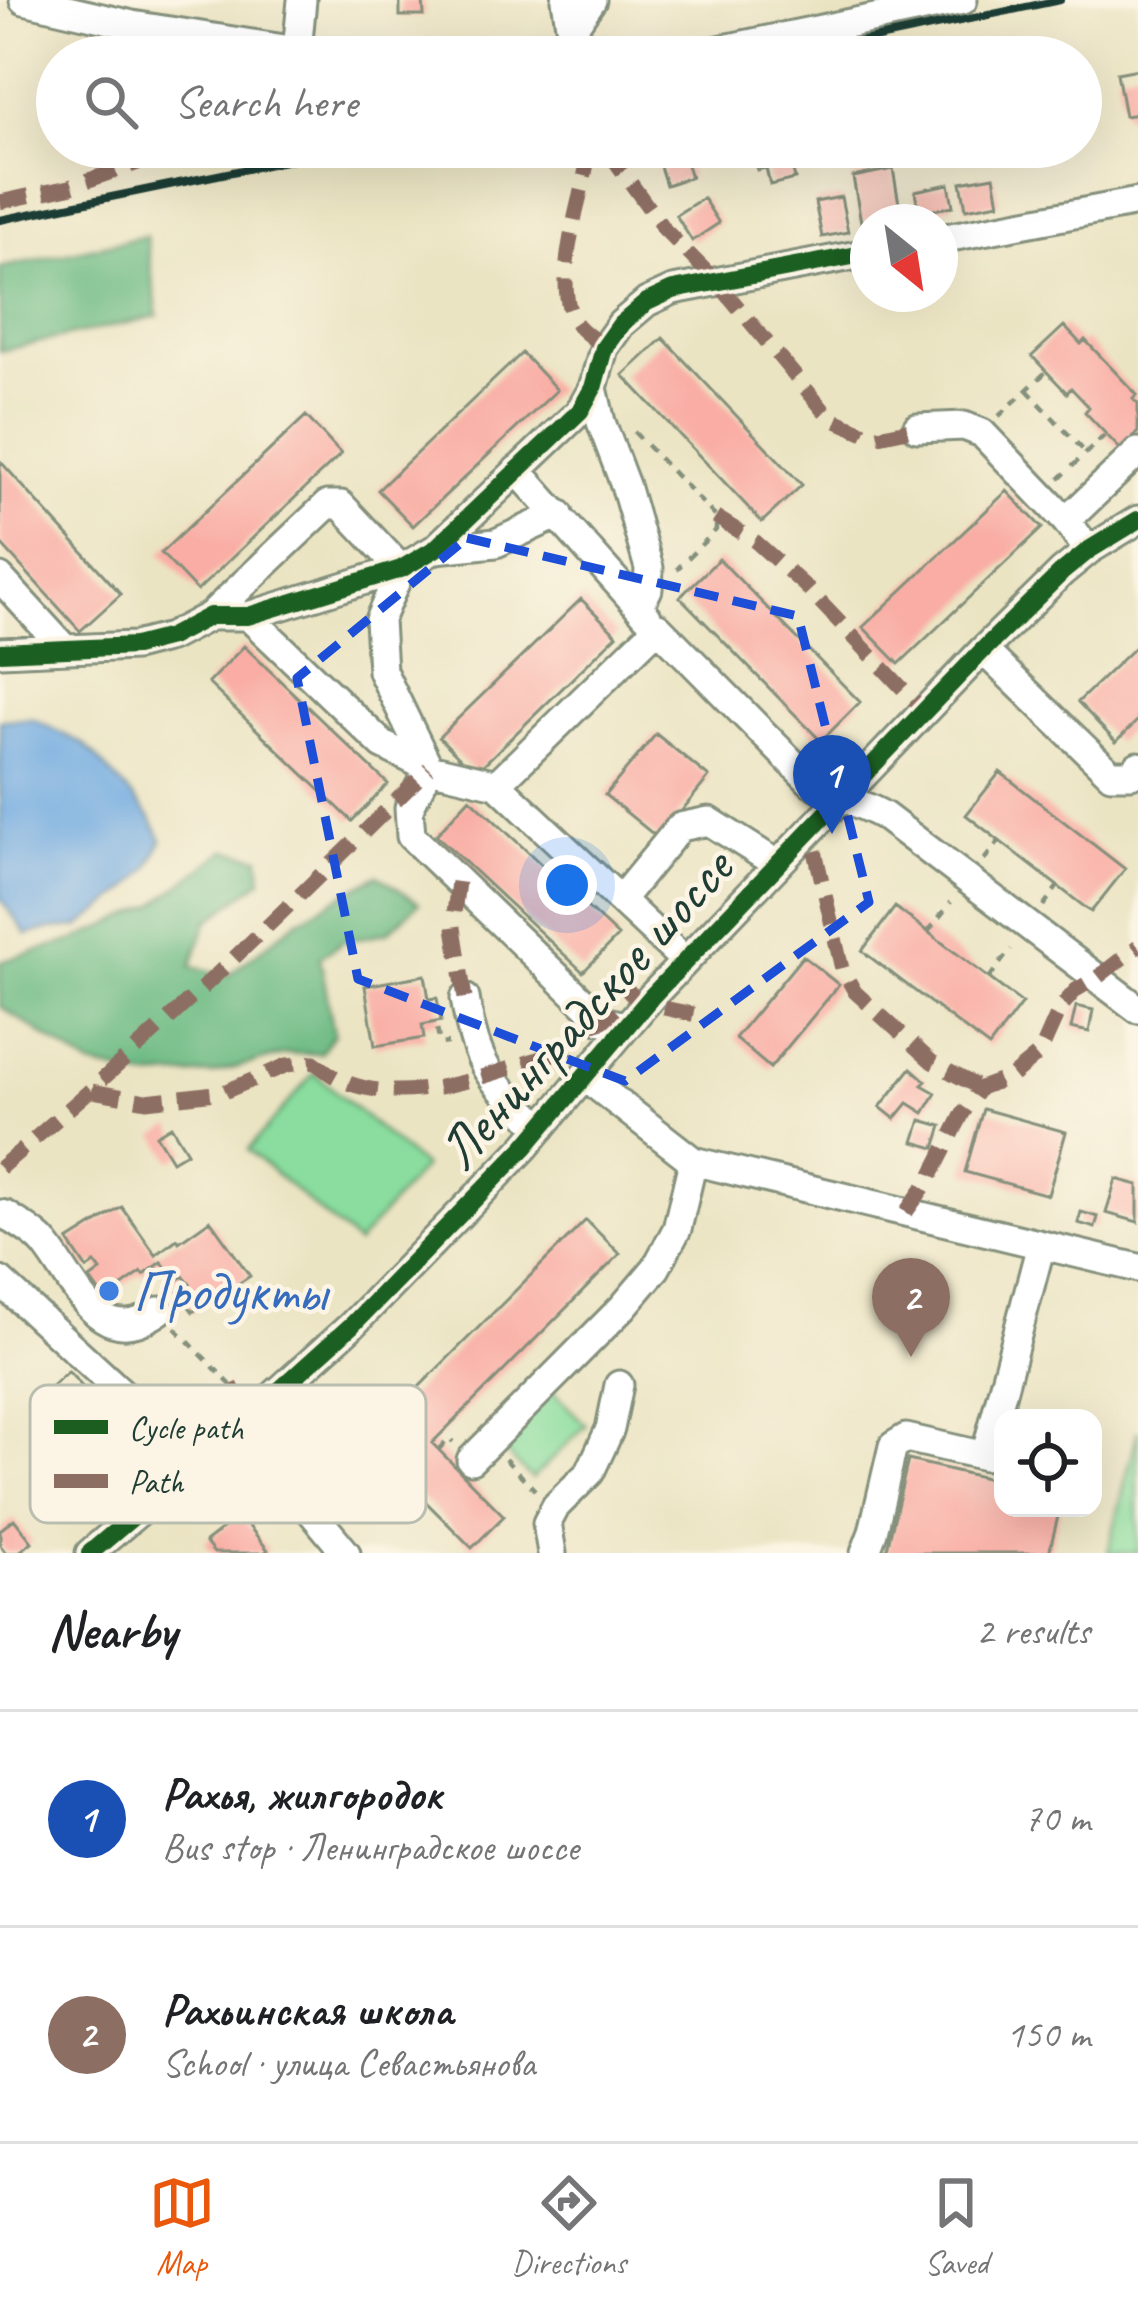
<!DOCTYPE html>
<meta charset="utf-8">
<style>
:root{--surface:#fff;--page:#f2f2f2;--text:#202124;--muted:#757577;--line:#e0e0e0;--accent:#ea580c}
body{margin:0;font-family:Caveat,sans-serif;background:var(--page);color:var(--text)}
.controls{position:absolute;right:36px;bottom:36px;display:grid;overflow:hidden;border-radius:24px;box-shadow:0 12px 48px #0002}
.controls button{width:108px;height:108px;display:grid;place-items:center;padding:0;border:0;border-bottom:3px solid var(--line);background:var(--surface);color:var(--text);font:60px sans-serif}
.compass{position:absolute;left:850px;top:204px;width:108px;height:108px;border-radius:50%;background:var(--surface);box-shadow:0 12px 48px #0002;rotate:150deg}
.you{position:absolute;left:567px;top:885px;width:42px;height:42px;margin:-30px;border:9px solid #fff;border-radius:50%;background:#1a73e8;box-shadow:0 0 0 18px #1a73e833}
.badge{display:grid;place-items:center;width:78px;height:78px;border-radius:50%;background:var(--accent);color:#fff;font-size:39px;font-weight:700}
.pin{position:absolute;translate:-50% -99px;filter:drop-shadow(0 3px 6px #0008)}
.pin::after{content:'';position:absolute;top:63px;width:42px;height:36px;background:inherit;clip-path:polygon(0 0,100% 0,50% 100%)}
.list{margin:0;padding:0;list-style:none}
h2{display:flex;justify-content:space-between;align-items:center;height:156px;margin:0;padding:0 48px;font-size:51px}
h2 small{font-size:39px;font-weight:400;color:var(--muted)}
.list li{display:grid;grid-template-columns:78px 1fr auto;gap:36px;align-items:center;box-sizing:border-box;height:216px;padding:0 48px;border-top:3px solid var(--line)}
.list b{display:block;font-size:45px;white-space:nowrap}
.list p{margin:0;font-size:39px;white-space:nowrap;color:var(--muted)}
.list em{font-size:39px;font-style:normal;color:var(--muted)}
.icon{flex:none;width:66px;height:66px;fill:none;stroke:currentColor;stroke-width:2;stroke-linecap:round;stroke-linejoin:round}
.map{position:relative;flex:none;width:1138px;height:1553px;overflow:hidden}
.search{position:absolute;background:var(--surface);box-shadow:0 12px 48px #0002;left:36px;right:36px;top:36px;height:132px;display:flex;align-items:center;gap:30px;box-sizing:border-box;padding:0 42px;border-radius:66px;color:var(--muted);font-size:45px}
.sheet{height:588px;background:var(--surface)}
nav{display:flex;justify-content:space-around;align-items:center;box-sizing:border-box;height:168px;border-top:3px solid var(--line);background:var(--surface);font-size:33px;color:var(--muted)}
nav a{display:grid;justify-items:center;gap:6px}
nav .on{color:var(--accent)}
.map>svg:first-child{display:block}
</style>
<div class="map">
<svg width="1138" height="1553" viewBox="0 0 1138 1553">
<rect width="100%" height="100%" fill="#fcf5e5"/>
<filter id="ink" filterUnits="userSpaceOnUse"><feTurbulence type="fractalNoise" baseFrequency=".00833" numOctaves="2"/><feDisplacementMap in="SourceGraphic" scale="24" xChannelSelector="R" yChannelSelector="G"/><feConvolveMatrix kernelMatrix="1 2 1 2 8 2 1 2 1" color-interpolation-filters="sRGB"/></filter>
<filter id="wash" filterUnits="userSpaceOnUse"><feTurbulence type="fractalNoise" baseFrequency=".004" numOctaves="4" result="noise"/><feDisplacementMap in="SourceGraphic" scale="48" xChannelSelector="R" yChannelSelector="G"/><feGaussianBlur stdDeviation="2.7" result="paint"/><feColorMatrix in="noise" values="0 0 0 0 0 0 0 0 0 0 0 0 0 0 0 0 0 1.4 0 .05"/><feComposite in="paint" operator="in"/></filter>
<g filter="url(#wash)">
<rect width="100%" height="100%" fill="#ebe4c3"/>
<path fill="#8add9e" stroke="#548d69" stroke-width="3" d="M314 1073 423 1167 357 1244 248 1150Z
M552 1391 586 1425 532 1479 498 1445Z
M1138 1430V1553H1108Z"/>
<path fill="#6fbc85" stroke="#477c5c" stroke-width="3" d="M146 236 158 316 0 351V268Z
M226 850 260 857 262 880 207 922 191 967 229 975 297 921 378 875 419 903 388 932 344 941 320 957 334 1034 321 1053 286 1054 212 1074 146 1078 90 1066 0 1006V962L74 940 154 905Z"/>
<path fill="#71aae1" stroke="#48748a" stroke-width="3" d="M33 719 85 745 150 816 162 840 149 868 125 892 79 927 50 929 27 935 0 898V720Z"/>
<g id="blocks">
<path fill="#f9ada4" d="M400 0H423L424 16H400Z
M1138 69V114L1125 116 1117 73Z
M666 147H681L691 177 666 185 655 151Z
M776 147H787L795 179 770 185 766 168 757 170 753 153Z
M893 169 901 215 861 222 853 177Z
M994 176 999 203 966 209 961 182Z
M949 184 953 206 919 213 915 191Z
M841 197 848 232 822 237 815 202Z
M703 198 719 223 692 241 676 215Z
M1064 326 1081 344 1085 340 1137 395 1133 399 1138 404V432L1120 449 1085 412 1089 407 1071 388 1067 393 1032 356Z
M663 338 802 485 762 522 623 375Z
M522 353 557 390 413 526 378 490Z
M306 416 341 454 197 591 161 553Z
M0 461 121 594 80 631 0 543Z
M1007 491 1042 528 899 664 863 627Z
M719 559 860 702 821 741 680 597Z
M581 599 617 635 475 773 439 737Z
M1138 644V720L1116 742 1078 702Z
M244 646 388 784 352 821 208 683Z
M656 734 709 777 659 839 605 795Z
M1000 772 1125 869 1091 912 966 815Z
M470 798 618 936 583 972 436 835Z
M895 907 1022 1003 989 1047 862 951Z
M803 956 839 985 770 1068 735 1038Z
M425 975 429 999 437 998 441 1021 422 1025 424 1038 375 1046 365 986Z
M1076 1006 1093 1010 1089 1032 1071 1028Z
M911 1068 926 1081 922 1085 936 1093 924 1113 908 1103 895 1119 880 1107Z
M983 1109 1066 1132 1048 1195 965 1172Z
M921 1120 942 1126 935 1148 914 1142Z
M171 1126 187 1152 172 1161 156 1135Z
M1116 1179 1138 1185V1222L1106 1213Z
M122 1207 156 1255 177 1239 179 1242 210 1220 250 1276 232 1288 230 1285 193 1312 178 1292 190 1284 183 1276 175 1282 162 1262 144 1275 142 1272 104 1299 90 1279 101 1271 95 1263 87 1269 68 1241Z
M1081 1212 1098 1217 1095 1228 1078 1223Z
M586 1220 620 1254 432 1443 504 1516 472 1548 365 1441Z
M68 1371 103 1410 69 1440 56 1425 64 1418 43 1394Z
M908 1460 1003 1482V1508H1060L1049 1553H886Z
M240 1515 268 1550 264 1553H214L205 1542Z
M14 1519 32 1542 18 1553H6L0 1545V1530Z"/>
</g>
</g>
<g filter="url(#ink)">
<use href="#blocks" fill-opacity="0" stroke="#85907c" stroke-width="3"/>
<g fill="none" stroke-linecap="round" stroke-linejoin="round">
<g stroke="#85907c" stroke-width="33">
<path id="minor" d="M24 0 132 25 297 51 372 57
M566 0 575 57
M570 32 592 0
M297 51 302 0
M685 57 963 0
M940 239 1138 202
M593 388 601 422 625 485 649 568 648 589 639 607
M917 428 964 426 982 433 1066 521 1089 550
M517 470 647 616
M1066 521 1138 452
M435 549 496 543 559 514
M0 578 65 649
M210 616 327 505H341L401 569 379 620 382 671 429 768 409 808 411 836 603 1021 625 1026
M248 616 383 745 429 768 497 784 658 627 811 782C834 797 860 802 884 816L1138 1009
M983 650 1111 774H1131L1138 766
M0 652 135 646 170 637 210 616H248L401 569 435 549 580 411 593 388 604 348 621 324 647 302 673 290 868 253
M497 784 685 961
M620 900 680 827 709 821 777 864
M465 998C476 1065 490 1083 542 1127
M584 1076 693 1161 1138 1268
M0 1214 6 1215C19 1224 35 1232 45 1244 77 1284 99 1353 159 1311
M0 1281 197 1462
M240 1426 346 1553
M471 1460 623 1307 656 1268 677 1229 693 1161
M90 1553 240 1426 352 1325 525 1147 652 996 983 650 1062 572 1089 550 1138 520
M552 1553 547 1523 556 1506 590 1472 610 1429 619 1385
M865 1553 873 1532 893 1446 906 1438 985 1456 1041 1245"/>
</g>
<path stroke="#85907c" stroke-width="4.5" stroke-dasharray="9 9" stroke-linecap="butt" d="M1027 390 1085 452
M999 416 1047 371
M634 432 716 517V530L677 569
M1059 479 1106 434
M984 860 999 841
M1043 906 1058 886
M928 932 951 902
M989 978 1011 949
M437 1029 440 1044 448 1043
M175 1328 231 1385
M439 1449 449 1438 453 1442
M505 1459 535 1490"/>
<use href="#minor" stroke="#fff" stroke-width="27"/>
<path stroke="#1f3d34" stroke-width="8" d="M787 57 1060 0
M0 220 353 147"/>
<path stroke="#8d6e63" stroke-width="15" stroke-dasharray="30 15" stroke-linecap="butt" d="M582 147 587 163C580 204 551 286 576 323 582 332 596 340 604 348
M605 147 663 228 717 282 830 418 874 437 917 428
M0 202 69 187 138 163 206 147
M716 517 756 542 805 586 924 711
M815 851 842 969 855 992 932 1062 980 1088
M458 882 453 921 465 998
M664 1008 701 1016
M590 1025 603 1021 637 989
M92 1091 146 1101 224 1092 287 1065 314 1062C321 1067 329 1074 337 1078 406 1113 503 1069 571 1048
M0 1168C150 1042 290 906 429 768
M906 1212 929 1180 963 1113 980 1088 1012 1076 1040 1053 1060 1008 1076 990 1098 977 1138 946
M216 1428 229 1417 236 1395 231 1385"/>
<g stroke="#fcf5e5" stroke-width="26">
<path id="cycleway" d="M0 652 135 646 170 637 210 616H248L401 569 435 549 580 411 593 388 604 348 621 324 647 302 673 290 868 253
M90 1553 240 1426 352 1325 525 1147 652 996 983 650 1062 572 1089 550 1138 520"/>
</g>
<use href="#cycleway" stroke="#1b5e20" stroke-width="18"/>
</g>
</g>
<path fill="none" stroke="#1d4ed8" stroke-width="9" stroke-dasharray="24 15" stroke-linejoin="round" d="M467 538 798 616 869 902 625 1081 358 979 297 678Z"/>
<circle fill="#3f7fe0" stroke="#fcf5e5" stroke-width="4.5" cx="109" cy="1291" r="12"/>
<g text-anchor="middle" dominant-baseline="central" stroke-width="9" stroke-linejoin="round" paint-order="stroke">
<g font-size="57" fill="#1f3d34" stroke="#fcf5e5">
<text transform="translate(585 1009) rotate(-48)">Ленинградское шоссе</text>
</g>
<g font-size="57" fill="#366cbe" stroke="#fcf5e5" text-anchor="start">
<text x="133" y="1291">Продукты</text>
</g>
</g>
<rect x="30" y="1385" width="396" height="138" rx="18" fill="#fcf5e5" stroke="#babeb0" stroke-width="3"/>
<rect x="54" y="1420" width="54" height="14" fill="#1b5e20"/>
<rect x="54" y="1474" width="54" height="14" fill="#8d6e63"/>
<g font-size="33" fill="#1f3d34">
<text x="129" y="1439">Cycle path</text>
<text x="129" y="1493">Path</text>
</g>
</svg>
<div class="controls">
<button><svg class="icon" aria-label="locate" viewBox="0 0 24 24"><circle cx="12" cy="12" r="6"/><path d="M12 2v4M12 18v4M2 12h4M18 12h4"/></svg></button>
</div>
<svg class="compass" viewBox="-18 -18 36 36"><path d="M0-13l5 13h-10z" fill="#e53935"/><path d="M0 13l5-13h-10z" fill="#757577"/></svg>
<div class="you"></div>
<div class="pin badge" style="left:832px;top:834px;background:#1a4fb4">1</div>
<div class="pin badge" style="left:911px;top:1357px;background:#8d6e63">2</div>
<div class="search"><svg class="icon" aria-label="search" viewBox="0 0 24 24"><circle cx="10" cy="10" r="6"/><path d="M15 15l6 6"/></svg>Search here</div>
</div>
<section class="sheet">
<h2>Nearby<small>2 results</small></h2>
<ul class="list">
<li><span class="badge" style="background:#1a4fb4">1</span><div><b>Рахья, жилгородок</b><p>Bus stop · Ленинградское шоссе</p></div><em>70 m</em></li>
<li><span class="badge" style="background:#8d6e63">2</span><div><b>Рахьинская школа</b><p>School · улица Севастьянова</p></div><em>150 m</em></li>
</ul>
</section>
<nav>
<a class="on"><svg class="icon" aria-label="map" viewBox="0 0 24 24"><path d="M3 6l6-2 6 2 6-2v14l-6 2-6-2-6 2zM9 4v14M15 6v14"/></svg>Map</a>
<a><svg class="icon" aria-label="directions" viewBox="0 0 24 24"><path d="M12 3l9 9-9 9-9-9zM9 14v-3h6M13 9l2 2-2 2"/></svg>Directions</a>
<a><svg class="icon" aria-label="saved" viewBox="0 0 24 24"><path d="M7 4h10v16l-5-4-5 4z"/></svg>Saved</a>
</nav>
